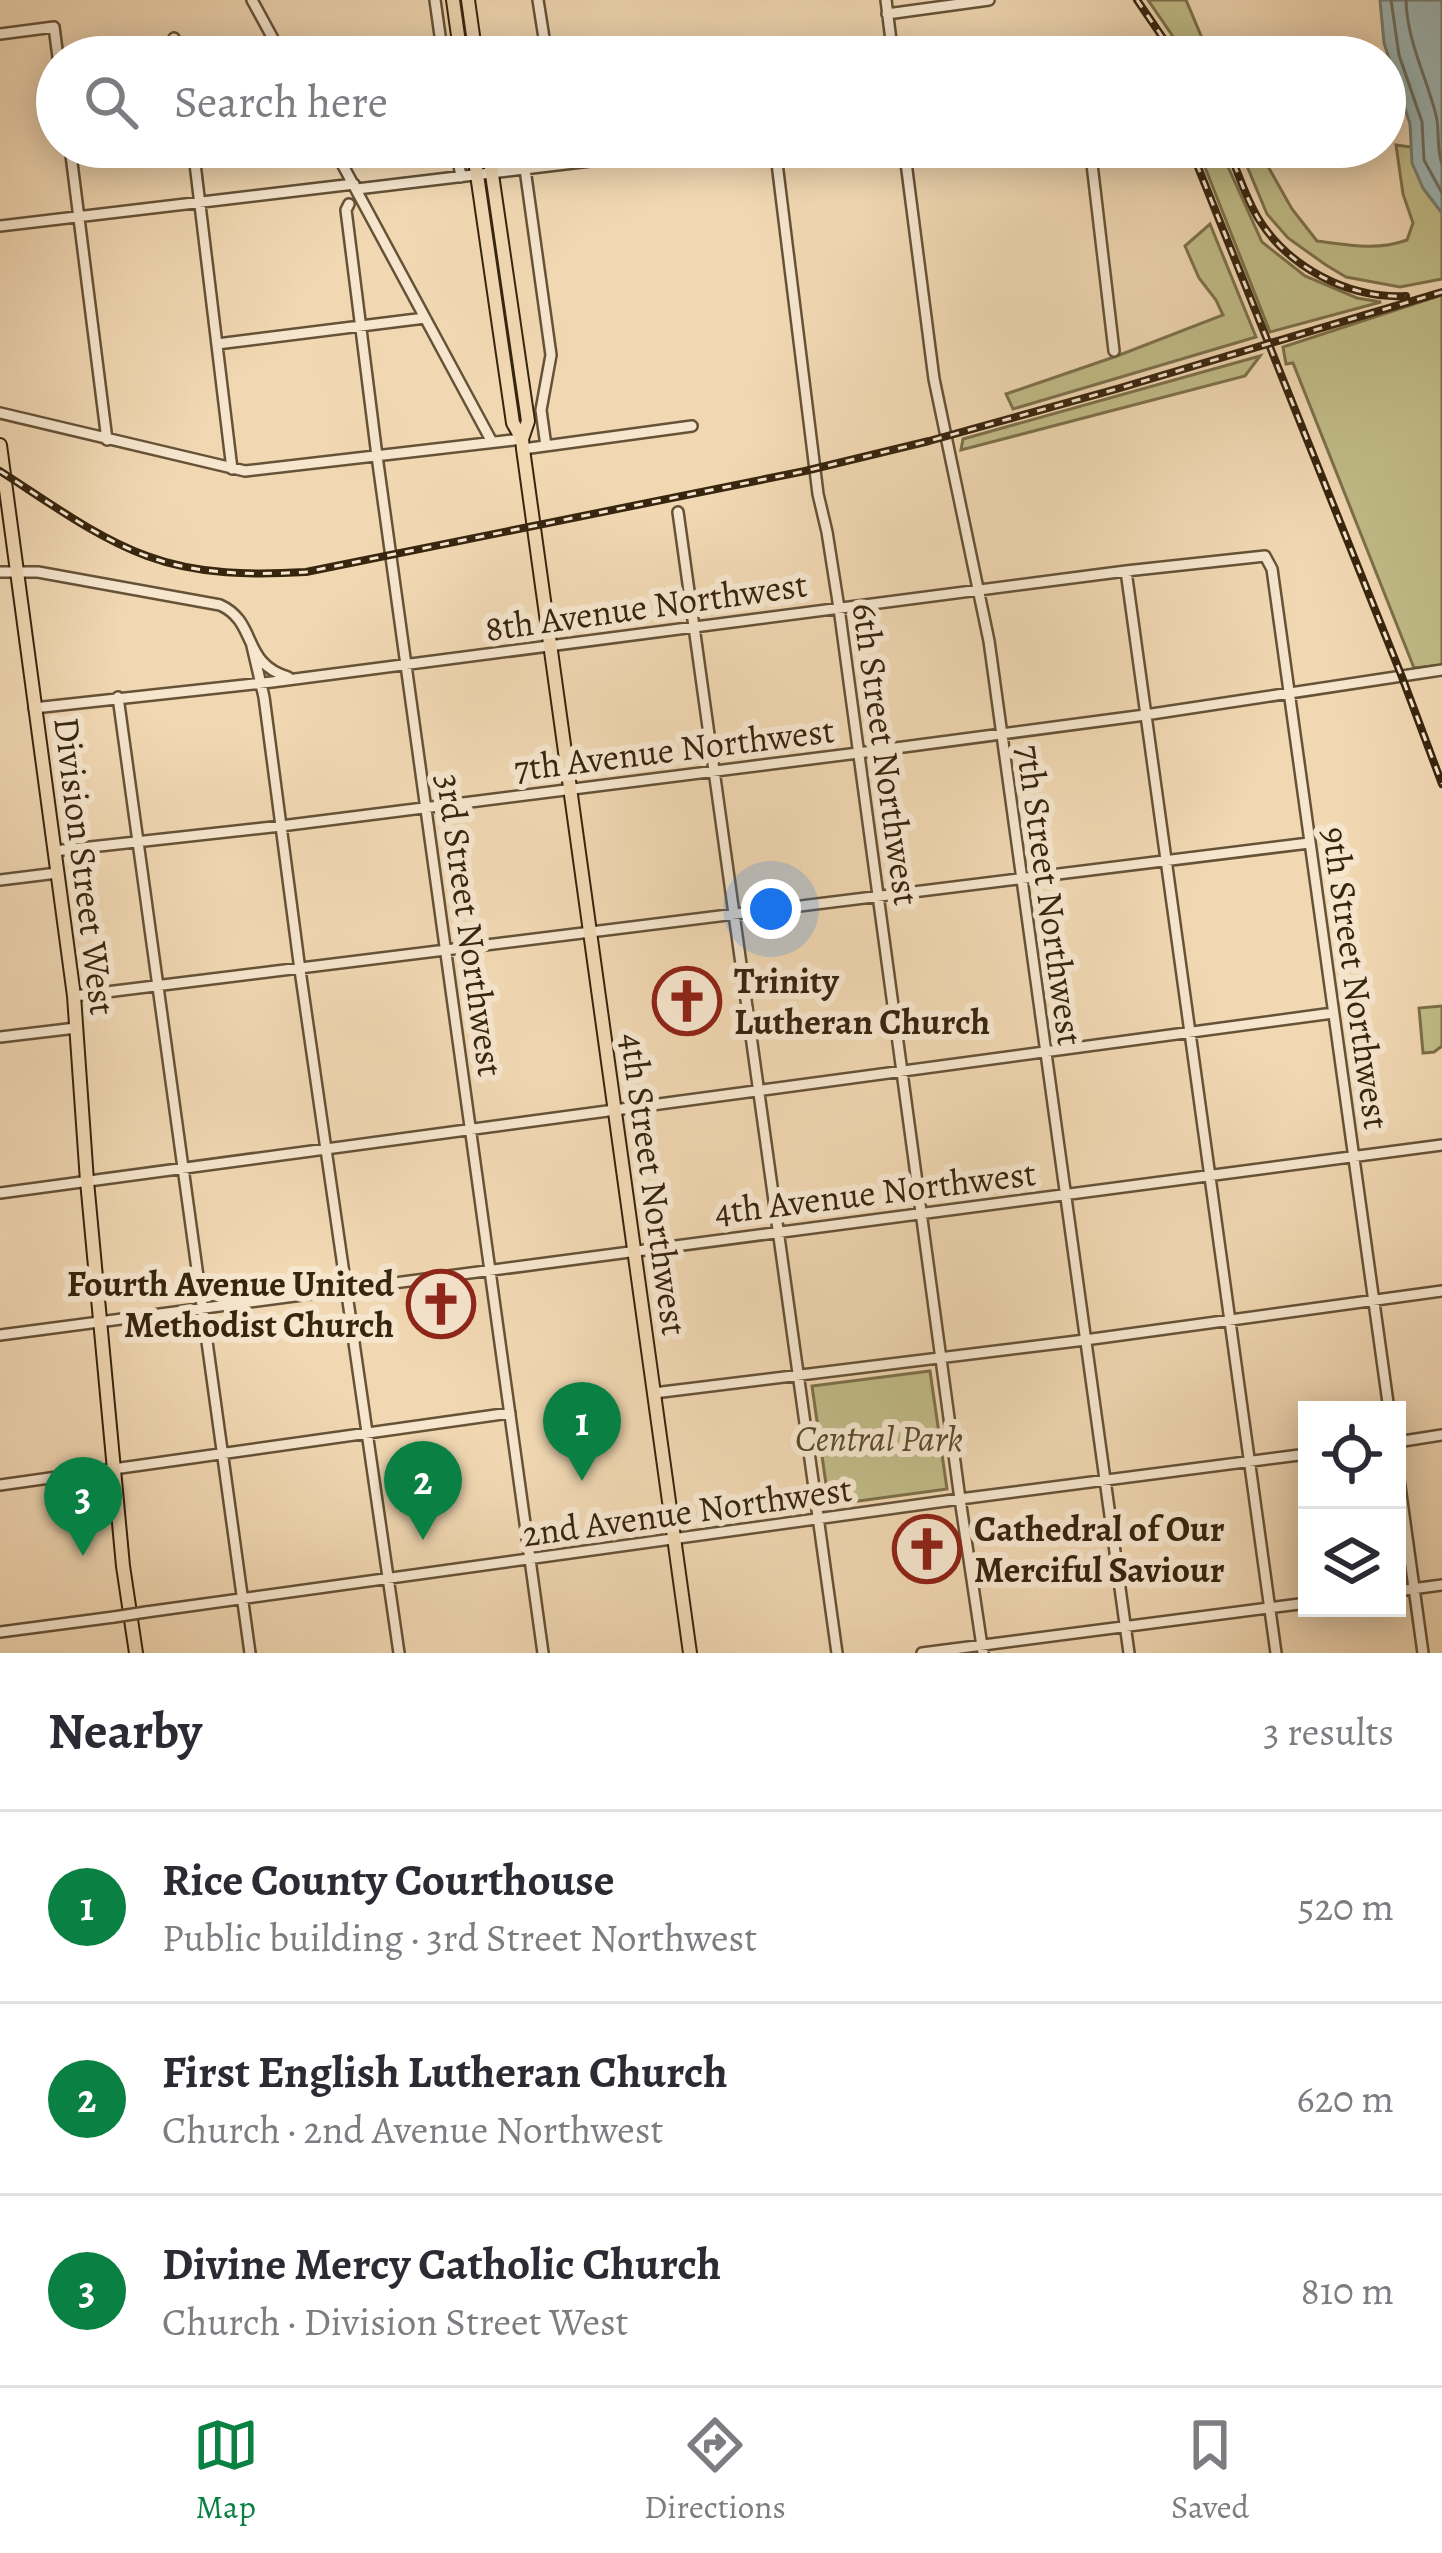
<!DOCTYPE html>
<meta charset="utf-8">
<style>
:root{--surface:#fff;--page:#f7f7f7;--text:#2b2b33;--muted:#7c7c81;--line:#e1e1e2;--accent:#0b8043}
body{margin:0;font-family:Alegreya,serif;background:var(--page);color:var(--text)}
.controls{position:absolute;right:36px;bottom:36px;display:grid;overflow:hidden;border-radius:0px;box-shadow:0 6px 30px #0003}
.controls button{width:108px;height:108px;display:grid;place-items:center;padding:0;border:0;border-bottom:3px solid var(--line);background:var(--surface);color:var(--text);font:60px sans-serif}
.you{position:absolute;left:771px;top:909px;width:42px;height:42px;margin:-30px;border:9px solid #fff;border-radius:50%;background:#1a73e8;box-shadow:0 0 0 18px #1a73e833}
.badge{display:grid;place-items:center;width:78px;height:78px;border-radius:50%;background:var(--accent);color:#fff;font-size:39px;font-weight:700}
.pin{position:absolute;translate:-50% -99px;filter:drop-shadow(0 3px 6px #0008)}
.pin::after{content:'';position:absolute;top:63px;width:42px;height:36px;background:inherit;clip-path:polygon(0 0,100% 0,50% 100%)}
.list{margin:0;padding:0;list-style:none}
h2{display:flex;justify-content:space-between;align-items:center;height:156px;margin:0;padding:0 48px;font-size:51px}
h2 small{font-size:39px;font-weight:400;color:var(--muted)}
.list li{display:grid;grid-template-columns:78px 1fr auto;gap:36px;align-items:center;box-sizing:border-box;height:192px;padding:0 48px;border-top:3px solid var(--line)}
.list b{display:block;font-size:45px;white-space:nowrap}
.list p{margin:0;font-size:39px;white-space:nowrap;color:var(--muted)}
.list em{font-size:39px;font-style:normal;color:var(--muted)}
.icon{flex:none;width:66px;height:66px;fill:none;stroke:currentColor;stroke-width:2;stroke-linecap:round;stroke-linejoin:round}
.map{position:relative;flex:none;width:1442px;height:1653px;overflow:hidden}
.search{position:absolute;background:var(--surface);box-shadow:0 6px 30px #0003;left:36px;right:36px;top:36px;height:132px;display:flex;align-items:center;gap:30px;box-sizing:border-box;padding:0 42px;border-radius:66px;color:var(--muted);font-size:45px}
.sheet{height:732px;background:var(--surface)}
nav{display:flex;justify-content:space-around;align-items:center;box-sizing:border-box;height:168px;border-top:3px solid var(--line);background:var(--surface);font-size:33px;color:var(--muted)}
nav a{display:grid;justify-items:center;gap:6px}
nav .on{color:var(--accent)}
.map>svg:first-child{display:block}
</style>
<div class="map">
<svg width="1442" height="1653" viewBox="0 0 1442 1653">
<rect width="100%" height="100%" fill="#f1d8b3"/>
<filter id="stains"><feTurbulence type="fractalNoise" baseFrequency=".00167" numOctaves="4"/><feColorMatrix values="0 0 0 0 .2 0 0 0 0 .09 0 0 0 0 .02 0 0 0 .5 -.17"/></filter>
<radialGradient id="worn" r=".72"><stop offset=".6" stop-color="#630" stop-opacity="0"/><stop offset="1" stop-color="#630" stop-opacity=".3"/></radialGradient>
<path fill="#c1bc88" stroke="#7c704b" stroke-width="3" d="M1148 0H1186L1210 57H1187Z
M1396 145 1411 147 1423 188 1442 213V279L1400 287 1346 277 1326 265 1288 238 1267 214 1239 147H1257L1292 209 1317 241C1348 245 1377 251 1407 240L1413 223 1403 194Z
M1197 147H1219L1262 242 1305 276 1357 298 1381 302 1270 332Z
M1210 224 1256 337 1013 409 1006 394 1117 356 1223 315 1216 300 1199 278 1185 246Z
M1442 295V665L1414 668 1293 363 1286 364 1283 347Z
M1260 356 1245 376 961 450 963 439Z
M1442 1006V1046L1434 1052 1423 1053 1419 1008Z
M930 1371 947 1489 829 1505 812 1386Z"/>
<path fill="#9eb8b7" stroke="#757d73" stroke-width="3" d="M1380 0H1442V213L1423 188 1412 163 1410 124 1384 43Z"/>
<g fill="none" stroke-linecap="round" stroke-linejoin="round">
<path stroke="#6b6e62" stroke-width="3" d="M1391 0 1399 55 1422 122 1424 160 1442 193
M1406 0C1407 41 1426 76 1436 115 1440 131 1436 148 1442 164"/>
<g stroke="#665237" stroke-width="14">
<path id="minor" d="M252 0 283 57
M435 0 443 57
M538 0 547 57
M886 0 893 57
M887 14 989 0
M0 34 54 27 58 57
M174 38 181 57
M70 147 107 440
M193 147 232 469
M333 147 492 442
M456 147 461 177
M775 147 818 494 827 532 839 608 960 1499 983 1653
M904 147 934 379 989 641 1129 1653
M1090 147 1114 351
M525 169 551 355 541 410 546 446
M357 189 707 147
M349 204 346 210 377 456 543 1653
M0 226 354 184
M217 344 425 318
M0 413 245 471 522 439
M523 449 692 426
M678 512 837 1653
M1126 571 1276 1653
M0 572H38L220 605C258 622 241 663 288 677
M252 646 264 697 300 970 399 1653
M118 697 250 1653
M34 708 272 682 1126 571 1265 556 1272 569 1389 1410
M54 851 281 826 858 753 1145 715 1442 670
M0 880 57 873
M74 996 1309 843
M0 1037 76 1028
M0 1193 1333 1013
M0 1335 1442 1145
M654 1393 1085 1340 1442 1291
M1397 1442 1442 1435
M1397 1465 1423 1653
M0 1485 510 1413
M1397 1591 1442 1585
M146 1612 960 1499 1307 1454
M0 1632 114 1617
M922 1653 1307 1603"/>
</g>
<g stroke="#38250e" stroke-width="16">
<path id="major" d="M453 0 461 57
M468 0 476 57
M473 147 513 423 522 439 523 449 690 1653
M488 147 528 421 522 439
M0 445 74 996 87 1181 123 1566 136 1653"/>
</g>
<use href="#minor" stroke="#f6e6ce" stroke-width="9"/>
<use href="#major" stroke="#f1d8b3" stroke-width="12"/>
<g stroke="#38250e" stroke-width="8">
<path id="rail" d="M1137 0 1176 57
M1190 147 1402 677 1442 784
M1228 147C1237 171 1245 196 1258 218 1288 267 1348 299 1406 296
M0 471C47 501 95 537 147 556 198 575 253 575 306 572L805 471 929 441 1120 388 1442 292"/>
</g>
<use href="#rail" stroke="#f6e6ce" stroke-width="3" stroke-dasharray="9" stroke-linecap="butt"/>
<g stroke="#665237" stroke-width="14" stroke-linecap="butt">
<path id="minor-bridge" d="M114 1617 146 1612"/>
</g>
<use href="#minor-bridge" stroke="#f6e6ce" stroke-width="9"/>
</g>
<defs>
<g id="church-ring" transform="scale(3.45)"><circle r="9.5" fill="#f6e6ce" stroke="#8f2418" stroke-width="1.5"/><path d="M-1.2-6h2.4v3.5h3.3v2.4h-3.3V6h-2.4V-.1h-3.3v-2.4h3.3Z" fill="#8f2418"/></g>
</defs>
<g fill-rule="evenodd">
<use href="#church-ring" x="687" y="1001"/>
<use href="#church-ring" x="441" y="1304"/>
<use href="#church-ring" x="927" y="1549"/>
</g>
<g text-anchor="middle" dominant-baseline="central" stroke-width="12" stroke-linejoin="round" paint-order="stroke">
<g font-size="36" fill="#38250e" stroke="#f6e6ce">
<text transform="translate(646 606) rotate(-8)">8th Avenue Northwest</text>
<text transform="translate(674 749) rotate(-7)">7th Avenue Northwest</text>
<text transform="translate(886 754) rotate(82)">6th Street Northwest</text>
<text transform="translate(85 866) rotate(83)">Division Street West</text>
<text transform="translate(1050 895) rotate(82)">7th Street Northwest</text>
<text transform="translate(470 925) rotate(82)">3rd Street Northwest</text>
<text transform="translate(1356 978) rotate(82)">9th Street Northwest</text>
<text transform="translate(654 1184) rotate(82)">4th Street Northwest</text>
<text transform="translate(875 1192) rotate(-7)">4th Avenue Northwest</text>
<text transform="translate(687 1511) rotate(-8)">2nd Avenue Northwest</text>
</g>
<g font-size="36" font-weight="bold" fill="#38250e" stroke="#f6e6ce" text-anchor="start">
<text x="734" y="980">Trinity<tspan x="734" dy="41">Lutheran Church</tspan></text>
<text x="394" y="1283" text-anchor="end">Fourth Avenue United<tspan x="394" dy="41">Methodist Church</tspan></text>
<text x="974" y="1528">Cathedral of Our<tspan x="974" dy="41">Merciful Saviour</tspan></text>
</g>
<g font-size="36" font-style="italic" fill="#5a4b2c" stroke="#f6e6ce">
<text x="879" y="1438">Central Park</text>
</g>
</g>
<rect width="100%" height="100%" filter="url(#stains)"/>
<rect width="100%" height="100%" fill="url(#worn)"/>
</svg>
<div class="controls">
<button><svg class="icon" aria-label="locate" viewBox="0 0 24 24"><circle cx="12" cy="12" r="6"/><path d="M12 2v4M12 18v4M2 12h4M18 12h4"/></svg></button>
<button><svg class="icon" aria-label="layers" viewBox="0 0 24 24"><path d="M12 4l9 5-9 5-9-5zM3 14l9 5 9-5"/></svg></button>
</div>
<div class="you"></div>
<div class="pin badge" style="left:582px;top:1481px">1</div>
<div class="pin badge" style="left:423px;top:1540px">2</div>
<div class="pin badge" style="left:83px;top:1556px">3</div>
<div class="search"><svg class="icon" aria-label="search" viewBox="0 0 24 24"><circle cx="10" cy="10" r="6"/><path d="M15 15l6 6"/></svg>Search here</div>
</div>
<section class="sheet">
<h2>Nearby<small>3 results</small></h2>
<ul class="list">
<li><span class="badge">1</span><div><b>Rice County Courthouse</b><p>Public building · 3rd Street Northwest</p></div><em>520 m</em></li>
<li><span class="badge">2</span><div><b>First English Lutheran Church</b><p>Church · 2nd Avenue Northwest</p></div><em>620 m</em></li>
<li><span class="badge">3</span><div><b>Divine Mercy Catholic Church</b><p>Church · Division Street West</p></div><em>810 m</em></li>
</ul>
</section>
<nav>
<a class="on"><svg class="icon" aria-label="map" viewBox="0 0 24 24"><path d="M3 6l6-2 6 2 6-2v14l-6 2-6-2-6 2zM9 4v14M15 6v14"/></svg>Map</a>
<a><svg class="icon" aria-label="directions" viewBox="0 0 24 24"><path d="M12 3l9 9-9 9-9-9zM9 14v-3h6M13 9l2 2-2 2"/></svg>Directions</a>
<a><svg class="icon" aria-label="saved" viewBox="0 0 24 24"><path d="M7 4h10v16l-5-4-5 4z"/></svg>Saved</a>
</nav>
